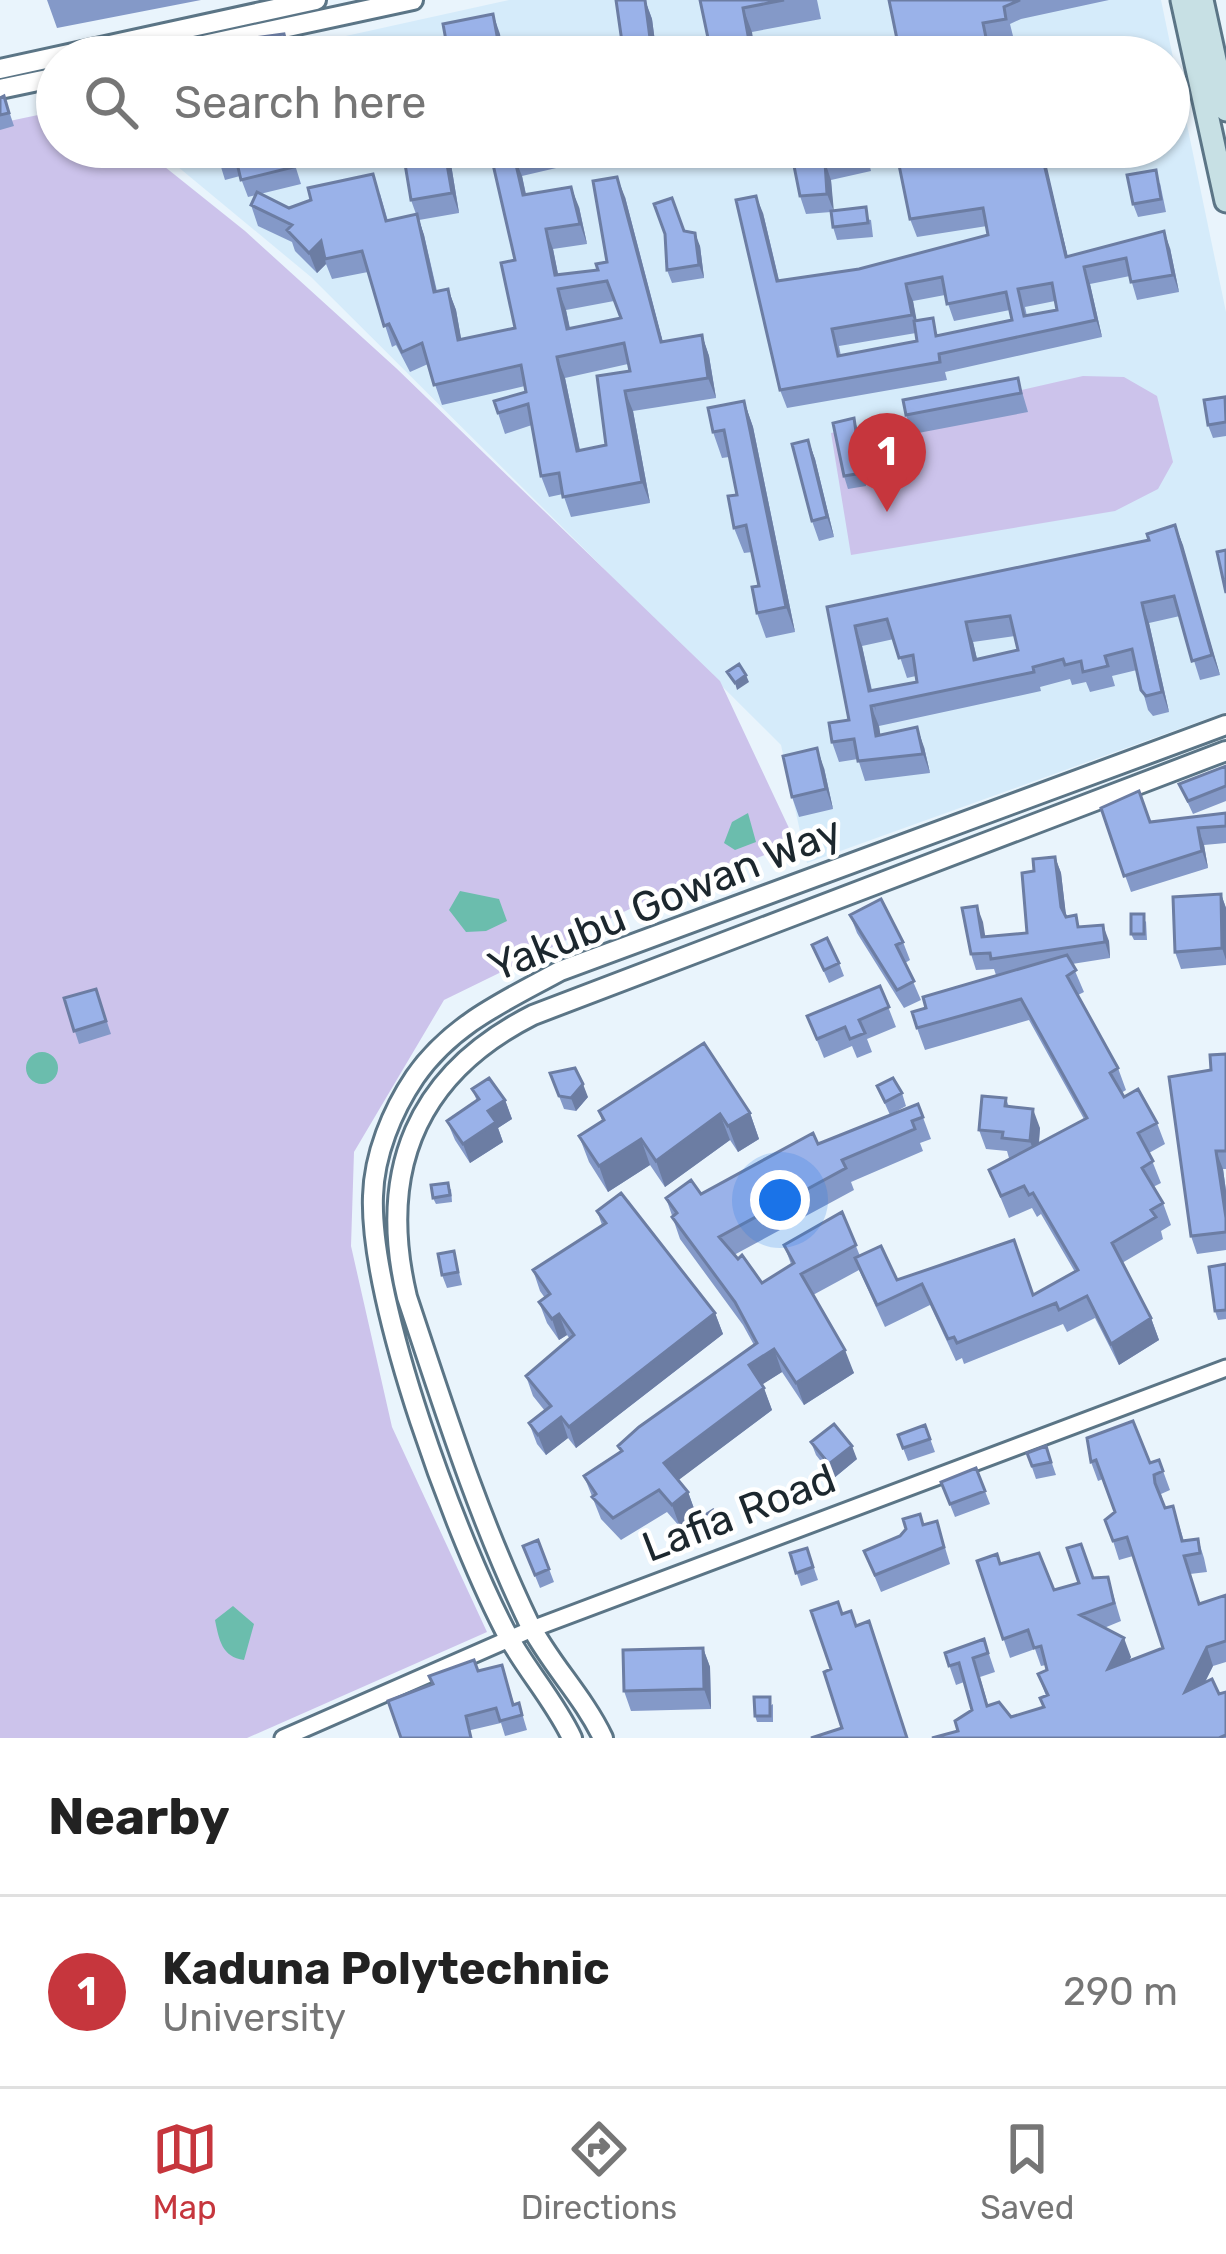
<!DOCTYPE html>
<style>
:root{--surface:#fff;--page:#f6f6f6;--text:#222;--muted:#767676;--line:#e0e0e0;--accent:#c6363d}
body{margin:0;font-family:Rubik,sans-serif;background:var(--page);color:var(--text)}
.you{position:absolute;left:780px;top:1200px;width:42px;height:42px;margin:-30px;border:9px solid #fff;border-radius:50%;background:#1a73e8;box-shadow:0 0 0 18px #1a73e833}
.badge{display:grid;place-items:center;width:78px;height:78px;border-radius:50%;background:var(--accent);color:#fff;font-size:39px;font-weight:700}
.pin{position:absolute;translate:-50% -99px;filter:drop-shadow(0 3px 6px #0008)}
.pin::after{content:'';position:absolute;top:63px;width:42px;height:36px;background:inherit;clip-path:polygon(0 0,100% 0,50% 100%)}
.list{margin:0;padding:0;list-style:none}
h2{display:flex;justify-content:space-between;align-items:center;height:156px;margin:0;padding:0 48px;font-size:51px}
h2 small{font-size:39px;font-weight:400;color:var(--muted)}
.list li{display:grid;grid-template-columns:78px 1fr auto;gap:36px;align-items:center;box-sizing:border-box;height:192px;padding:0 48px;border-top:3px solid var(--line)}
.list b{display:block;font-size:45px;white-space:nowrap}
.list p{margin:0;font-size:39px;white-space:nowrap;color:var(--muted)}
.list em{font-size:39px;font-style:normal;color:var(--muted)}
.icon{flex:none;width:66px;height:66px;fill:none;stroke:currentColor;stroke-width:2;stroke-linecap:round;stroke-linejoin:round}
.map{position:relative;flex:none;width:1226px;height:1738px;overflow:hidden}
.search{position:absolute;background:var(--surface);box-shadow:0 3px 9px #0004;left:36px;right:36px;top:36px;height:132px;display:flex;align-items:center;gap:30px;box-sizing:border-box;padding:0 42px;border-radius:66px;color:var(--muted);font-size:45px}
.sheet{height:348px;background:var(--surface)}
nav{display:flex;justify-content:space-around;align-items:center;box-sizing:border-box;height:168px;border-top:3px solid var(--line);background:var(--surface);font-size:33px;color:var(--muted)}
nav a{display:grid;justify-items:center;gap:6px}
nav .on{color:var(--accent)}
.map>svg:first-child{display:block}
</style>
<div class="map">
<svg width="1226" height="1738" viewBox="0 0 1226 1738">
<rect width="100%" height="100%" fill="#e9f4fc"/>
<path fill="#d5ebfa" d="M509 0H1161L1226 312V712L807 863 781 745 311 277 154 147H1169V57H251Z"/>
<path fill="#ccc3eb" d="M57 111V147H140L245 231 396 368 720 681 796 843 648 900 444 1000 354 1152 351 1246 392 1427 487 1632 247 1738H0V123Z
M1083 376 1124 377 1157 396 1173 462 1158 489 1115 511 851 555 831 433Z"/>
<path fill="#6bbdad" d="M748 813 756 842 735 850 724 843 732 822Z
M460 891 499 899 507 921 486 931 466 932 449 910Z
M26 1068a16 16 0 1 1 32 0a16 16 0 1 1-32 0Z
M233 1606 254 1624 244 1660C222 1657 219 1640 215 1620Z"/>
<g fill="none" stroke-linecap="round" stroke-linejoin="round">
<g stroke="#5b7586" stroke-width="21">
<path id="minor" d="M283 1738 532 1629 1226 1368"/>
</g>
<g stroke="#5b7586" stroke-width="24">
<path id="tertiary" d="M148 57 413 0
M0 69 316 0
M0 89 57 77
M572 1738C555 1702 528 1672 509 1638 457 1541 369 1303 373 1196 374 1155 392 1111 415 1077 452 1024 505 1001 560 971L1226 725
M603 1738C583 1696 550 1664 529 1623 478 1517 444 1408 407 1297 377 1171 416 1074 533 1015L1226 751"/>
</g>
<g stroke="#5b7586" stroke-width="27">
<path id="secondary" d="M1182 0 1226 201
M1202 0 1226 110"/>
</g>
<use href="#minor" stroke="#fff" stroke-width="15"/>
<use href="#tertiary" stroke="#fff" stroke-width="18"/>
<use href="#secondary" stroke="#c7e0e4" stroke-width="21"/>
</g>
<path fill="#8499c8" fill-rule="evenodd" d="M47 0H201L57 28Z
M645 0 652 19 657 57H627L622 42Z
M700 0H817L821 19 752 32Z
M889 0H1109L1021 19 1010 24 1013 36 990 41 993 57H902L898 44Z
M284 34 292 57H225L233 55Z
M4 96 14 126 0 130V98Z
M188 147H276L278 155 291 152 301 184 260 194 289 208 380 194 388 221 416 214 411 200 416 162 414 147H565L569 165 522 176 526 194 579 207 587 244 553 249 558 274 598 270 607 262 625 197 663 342 702 335 709 356 716 398 633 411 650 503 571 517 563 494 549 497 541 476 532 425 505 434 498 413 526 392 525 386 442 405 428 364 410 372 396 345 392 347 368 272 332 279 326 264 317 273 295 251 292 242 258 226 251 205 256 195 248 197 240 176 225 180 217 154 193 160ZM490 150 515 260V328L461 339 456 310 448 289 437 291 424 235 419 220 459 213 450 158ZM614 301 621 318 570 328 566 310ZM628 364 630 371 606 445 580 450 565 378Z
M589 147H609V157L593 159Z
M810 147H865L871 171 831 180 833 211 871 220 873 237 837 240 833 227 831 212 806 214 800 196Z
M914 147H937V154H916Z
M964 147H1041L1068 257 1170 248 1179 292 1137 300 1130 276 1090 284 1102 337 945 372 947 380 787 408 780 390 763 213 779 280 859 269 988 235 987 226 917 237 910 219 965 151ZM945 295 954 321 1010 310 1012 320 939 335 916 320 913 301ZM1055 301 1057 310 1027 316 1025 307ZM916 333 917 341 841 356 839 346Z
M1160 183 1166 212 1138 217 1133 204Z
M684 231 700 246 704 278 672 283 667 270Z
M1018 378 1028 412 913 434 906 415Z
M1226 400V436L1213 438 1208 425Z
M744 401 753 427 795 632 766 638 757 613 759 586 752 552 744 553 734 528 737 495 729 457 722 458 713 432Z
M858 431 866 486 848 489 844 476Z
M808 440 815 459 834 537 819 541 812 521Z
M1175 525 1220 675 1200 680 1180 616 1149 623 1169 712 1153 716 1148 710 1137 670 1112 676 1115 686 1090 692 1086 682 1072 685 1070 679 1040 687 1041 691 879 726 880 735 924 747 930 773 865 781 858 759 839 762 832 742 849 720 827 607 1149 540ZM1015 636 1018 650 977 659 973 642ZM894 639 907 678 916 676 917 682 872 690 862 646Z
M1226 766V801L1193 814 1179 784Z
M824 768 833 809 799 817 792 797Z
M1101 808 1151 822 1226 813V843L1204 845 1208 868 1131 892Z
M1055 857 1061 873 1066 917 1081 927 1109 941 1110 958 1072 964 1084 992 1078 995 1118 1068 1126 1090 1121 1093 1124 1097 1157 1123 1165 1144 1149 1153 1161 1183 1153 1187 1163 1203 1171 1225 1161 1231 1163 1239 1122 1263 1151 1318 1159 1340 1119 1365 1095 1318 1067 1332 1063 1324 964 1364 962 1358 956 1361 930 1305 885 1327 859 1270 813 1295 854 1373 804 1405 782 1372 762 1384 772 1410 678 1480 688 1492 696 1514 680 1527 667 1512 621 1540 601 1519 584 1476 621 1452 618 1446 754 1345 743 1325 680 1239 666 1198 701 1194 818 1144 918 1104 931 1139 920 1143 923 1151 851 1182 854 1190 734 1255 762 1283 791 1264 784 1245 842 1212 860 1256 897 1280 1034 1295 1075 1272 1041 1214 1037 1217 1032 1208 1009 1218 989 1170 1012 1158H1009L1007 1151 986 1149 979 1130 1006 1098 1009 1107 1040 1128 1039 1144 1084 1119 1029 1020 925 1050 917 1028 926 1008 996 975 994 969 976 970 971 954 977 906 985 937 1027 933 1034 871Z
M1221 894 1226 908V965L1181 969 1175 952Z
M850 915 903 942 910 960 905 963 921 1000 904 1008 857 933Z
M1146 921 1147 940H1134L1131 934Z
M812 945 839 963 844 976 829 983Z
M880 986 896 1027 867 1039 872 1052 857 1058 852 1046 824 1058 807 1016Z
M96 989 111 1034 79 1044 64 998Z
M1226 1054V1169H1223L1226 1191V1250L1197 1254 1191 1236 1211 1070Z
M550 1073 588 1097 576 1111 564 1109Z
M877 1086 902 1093 906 1106 890 1115Z
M472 1089 505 1100 512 1119 498 1128 503 1142 470 1163 455 1140 447 1121 477 1101Z
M599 1111 750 1113 759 1139 738 1152 730 1140 665 1187 650 1165 608 1192 589 1162 579 1136 602 1121Z
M451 1189 452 1202 436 1204 433 1198Z
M597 1211 715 1313 723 1334 576 1448 568 1438 546 1455 537 1444 529 1423 545 1411 533 1396 526 1376 570 1339 567 1335 559 1340 547 1323 539 1302 545 1298 540 1291 533 1270 602 1225Z
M454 1251 462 1285 447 1288 442 1275Z
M1226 1264V1319L1218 1320 1215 1311Z
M925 1425 935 1452 908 1461 898 1435Z
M1087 1438 1150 1463 1159 1460 1170 1490 1161 1494 1165 1508 1173 1506 1184 1541 1198 1539 1204 1558 1207 1572 1190 1574 1200 1603 1226 1595V1662L1213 1666 1205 1682 1219 1694 1226 1692V1738H932L958 1731 972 1710 964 1682 956 1685 945 1653 984 1639 995 1672 980 1677 988 1705 1011 1717 1043 1707 1046 1696 1038 1674 1047 1670 1046 1665 1041 1666 1035 1649 1010 1658 977 1561 1000 1564 1054 1590 1093 1578 1108 1577 1121 1621 1104 1628 1131 1657 1129 1661 1163 1648 1133 1556 1119 1560 1113 1541 1115 1512 1103 1479 1098 1481 1091 1462Z
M811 1442 857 1459 834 1478 816 1455Z
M1046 1446 1056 1475 1036 1479 1027 1453Z
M976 1468 990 1504 955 1517 941 1482Z
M937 1521 950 1564 881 1592 864 1551Z
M538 1540 554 1582 540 1588 523 1546Z
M807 1548 818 1580 801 1586 790 1553Z
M703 1648 710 1667 711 1709 631 1711 624 1691Z
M502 1665 514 1704 519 1703 527 1730 505 1736 501 1723 471 1730 401 1738 478 1671Z
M773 1704V1722H757L755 1716Z"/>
<path fill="#6c7da3" d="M645 0 652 19 657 57 650 38Z
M743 8 752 32 756 57H752Z
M493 14 500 34 504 57H501Z
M444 147H446L450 158 459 213 452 193Z
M1040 147 1044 154 1072 275 1066 257Z
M514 156 522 176 530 215 523 195Z
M825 162 831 180 834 212 827 194Z
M617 177 625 197 668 362 661 342Z
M571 187 579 207 587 244 580 224Z
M756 196 763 213 783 298 777 281Z
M417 214 424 235 441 312 434 292Z
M546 229 553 249 561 289 555 275Z
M1164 231 1170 248 1179 292 1173 275Z
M695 233 700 246 704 278 699 265Z
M321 241 326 264 317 273 309 253Z
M1084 267 1090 284 1102 337 1096 320Z
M906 284 913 301 919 332 912 315Z
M448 289 456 310 465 360 458 340Z
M558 289 566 310 574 350 567 329Z
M702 335 709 356 716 398 708 378Z
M557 357 565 378 584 471 577 451Z
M625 391 633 411 650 503 642 482Z
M744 401 753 427 795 632 786 607Z
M854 418 858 431 866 486 862 473Z
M808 440 815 459 834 537 827 517Z
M1175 525 1183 545 1220 675 1212 655Z
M1142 603 1149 623 1169 712 1162 692Z
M966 622 973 642 982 680 974 660Z
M855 626 862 646 876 711 869 691Z
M746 675 749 682 737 690 735 683Z
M871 706 879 726 884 756 876 736Z
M917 727 924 747 930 773 923 754Z
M817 748 824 768 833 809 826 789Z
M1198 828 1204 845 1208 868 1202 851Z
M1055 857 1061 873 1067 923 1061 907Z
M1221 894 1226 908V960L1222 948Z
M977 906 983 922 988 953 982 937Z
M1103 925 1109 941 1110 958 1105 942Z
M583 1084 588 1097 576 1111 571 1098Z
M505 1100 512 1119 498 1128 503 1142 470 1163 463 1144 488 1111Z
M1033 1109 1040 1128 1037 1161 1030 1141Z
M750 1113 759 1139 738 1152 728 1126Z
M720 1114 730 1140 665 1187 656 1161Z
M641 1139 650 1165 608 1192 599 1166Z
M1216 1151 1223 1169 1226 1191V1218Z
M715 1313 723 1334 576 1448 569 1427Z
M559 1314 567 1335 559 1340 552 1319Z
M1151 1318 1159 1340 1119 1365 1111 1344Z
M774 1349 782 1372 757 1388 749 1365Z
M845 1350 854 1373 804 1405 796 1383Z
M764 1388 772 1410 672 1485 664 1463Z
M561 1417 568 1438 546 1455 538 1435Z
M852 1446 857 1459 834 1478 829 1464Z
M688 1492 696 1514 680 1527 672 1505Z
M720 1521 722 1528 706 1539 704 1532Z
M1124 1638 1131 1657 1115 1687 1108 1669Z
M1207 1647 1213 1666 1191 1710 1185 1692Z
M703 1648 710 1667 711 1709 704 1689Z"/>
<path fill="#9ab2e9" stroke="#6c7da3" stroke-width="3" fill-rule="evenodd" d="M616 0H645L650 38 622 42Z
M700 0H784L743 8 752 57H712Z
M889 0H1020L1004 7 1006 19 983 23 990 57H924L921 41 898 44Z
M493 14 501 57H449L443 24Z
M284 34 287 46 279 48 282 57H225L233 55 231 41Z
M826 41 829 57H798L803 56 801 46Z
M413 47 415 57H384L383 52Z
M4 96 9 113 0 115V98Z
M216 147H274L276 156 291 152 294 167 241 180 236 159 219 162Z
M414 147H444L452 193 411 200 405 164 416 162Z
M489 147H553L514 156 523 195 571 187 580 224 546 229 555 275 598 270 596 264 607 262 593 181 617 177 661 342 702 335 708 378 625 391 642 482 563 497 559 473 541 476 528 404 498 413 494 401 526 392 521 365 434 385 422 343 402 352 389 324 384 326 362 251 325 259 321 241 309 253 287 230 292 225 251 205 257 192 289 208 311 200 308 188 373 174 386 221 417 214 434 292 448 289 458 340 515 328 501 263 515 260ZM607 281 621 318 567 329 558 289ZM624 343 630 371 597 376 606 445 577 451 557 357Z
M810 147H863L865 153 825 162 827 194 800 196 791 151Z
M986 147H1040L1066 257 1164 231 1173 275 1131 282 1126 258 1084 267 1096 320 939 354 940 362 780 390 736 200 756 196 777 281 859 269 988 235 983 208 910 219 899 165ZM942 277 947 304 1006 292 1012 320 936 336 933 318 914 321 917 341 838 356 832 329 912 315 906 284ZM1052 283 1057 310 1024 316 1018 289Z
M1156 170 1161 199 1133 204 1127 175Z
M672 198 684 231 695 233 699 265 667 270 665 234 654 204Z
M866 207 868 223 833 227 831 211Z
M1018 378 1021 393 906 415 903 400Z
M1225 397 1226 422 1208 425 1204 400Z
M744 401 786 607 757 613 752 587 759 586 746 525 734 528 728 496 737 495 724 430 713 432 708 408Z
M854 418 862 473 844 476 833 423Z
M808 440 827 517 812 521 792 444Z
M1175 525 1212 655 1192 661 1174 596 1142 603 1162 692 1146 696 1141 690 1132 649 1105 656 1108 666 1083 672 1081 661 1065 665 1063 659 1033 667 1034 672 871 706 876 736 917 727 923 754 858 761 854 739 832 742 829 723 849 720 827 607 1149 540 1147 534ZM1010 616 1018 650 974 660 966 622ZM887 619 899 658 913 655 917 682 869 691 855 626Z
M1226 550V593L1217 552Z
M739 664 746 675 735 683 727 672Z
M817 748 826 789 792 797 783 756Z
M1226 766V786L1188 801 1179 784Z
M1139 791 1150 822 1226 813V826L1198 828 1202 851 1124 876 1101 808Z
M1055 857 1061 907 1066 917 1076 915 1078 927 1103 925 1105 942 991 959 990 953 971 954 962 908 977 906 982 937 1027 933 1022 873 1034 871 1033 859Z
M1221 894 1222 948 1175 952 1173 897Z
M881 899 903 942 896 945 914 981 897 990 850 915Z
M1131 914H1144V934H1131Z
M827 938 839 963 824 970 812 945Z
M1067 955 1076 970 1067 976 1118 1068 1110 1073 1124 1097 1138 1089 1157 1123 1138 1133 1153 1161 1142 1168 1163 1203 1151 1210 1156 1217 1112 1243 1151 1318 1111 1344 1087 1296 1059 1310 1056 1303 957 1343 954 1337 948 1339 922 1284 877 1305 855 1258 881 1246 897 1280 1014 1240 1033 1295 1078 1270 1033 1193 1029 1195 1024 1186 1001 1196 989 1170 1087 1118 1021 999 917 1028 912 1012 926 1008 923 997Z
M880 986 889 1007 859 1020 865 1033 850 1039 845 1027 817 1039 807 1016Z
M96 989 106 1021 74 1031 64 998Z
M704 1043 750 1113 728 1126 720 1114 656 1161 641 1139 599 1166 579 1136 604 1120 599 1111Z
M1226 1054V1151H1216L1226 1218V1232L1191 1236 1169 1077 1211 1070 1210 1055Z
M575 1068 583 1084 571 1098 559 1096 550 1073Z
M489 1078 505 1100 488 1111 496 1122 463 1144 447 1121 479 1099 472 1089Z
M893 1078 902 1093 885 1102 877 1086Z
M982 1096 1006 1098 1005 1106 1033 1109 1030 1141 1002 1138 1003 1132 979 1130Z
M918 1104 923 1117 912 1121 915 1129 842 1160 846 1168 719 1237 738 1259 742 1255 762 1283 794 1263 784 1245 842 1212 856 1245 801 1274 845 1350 796 1383 774 1349 749 1365 764 1388 664 1463 688 1492 672 1505 659 1490 613 1518 592 1497 596 1494 584 1476 622 1451 618 1446 639 1427 757 1343 735 1302 672 1217 677 1213 666 1198 691 1180 701 1194 813 1133 818 1144Z
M448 1183 450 1195 433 1198 431 1185Z
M621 1193 715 1313 569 1427 561 1417 538 1435 529 1423 551 1406 526 1376 574 1335 559 1314 552 1319 539 1302 550 1294 533 1270 606 1223 597 1211Z
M454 1251 458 1272 442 1275 438 1254Z
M1226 1264V1310L1215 1311 1209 1267Z
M1133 1421 1150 1463 1159 1460 1163 1471 1154 1475 1155 1483 1165 1508 1173 1506 1182 1541 1198 1539 1200 1553 1184 1556 1199 1604 1226 1595V1641L1207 1647 1185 1692 1212 1679 1219 1694 1226 1692V1735L1219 1738H932L958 1731 955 1721 972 1710 959 1663 949 1666 945 1653 984 1639 988 1653 973 1658 987 1706 999 1702 1011 1717 1044 1707 1040 1698 1048 1695 1038 1674 1047 1670 1041 1646 1034 1648 1028 1630 1003 1639 977 1561 997 1554 1000 1564 1039 1553 1054 1590 1079 1583 1067 1548 1081 1544 1093 1578 1108 1577 1114 1603 1080 1615 1124 1638 1108 1669 1163 1648 1127 1537 1113 1541 1105 1520 1115 1512 1096 1460 1091 1462 1087 1438Z
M834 1424 852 1446 829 1464 811 1442Z
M925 1425 930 1439 903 1448 898 1435Z
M1046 1446 1051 1462 1032 1466 1027 1453Z
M976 1468 985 1491 950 1504 941 1482Z
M713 1510 720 1521 704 1532 696 1521Z
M920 1514 923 1525 937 1521 944 1547 875 1575 864 1551 900 1536 906 1529 903 1519Z
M538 1540 549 1569 535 1575 523 1546Z
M807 1548 813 1567 796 1573 790 1553Z
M838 1602 842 1614 851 1611 856 1626 869 1621 907 1738H811L842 1728 824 1672 831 1669 811 1611Z
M703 1648 704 1689 624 1691 623 1650Z
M474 1660 478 1671 502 1665 513 1705 519 1703 522 1715 500 1721 496 1708 466 1716 471 1738H401L388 1701 433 1684 429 1676Z
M754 1697H770V1716H755Z"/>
<g text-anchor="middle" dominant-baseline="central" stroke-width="9" stroke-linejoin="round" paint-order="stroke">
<g font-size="42" fill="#1c272e" stroke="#fff">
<text transform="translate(665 899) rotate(-22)">Yakubu Gowan Way</text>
<text transform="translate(739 1513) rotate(-21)">Lafia Road</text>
</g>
</g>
</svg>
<div class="you"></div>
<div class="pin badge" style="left:887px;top:512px">1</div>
<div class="search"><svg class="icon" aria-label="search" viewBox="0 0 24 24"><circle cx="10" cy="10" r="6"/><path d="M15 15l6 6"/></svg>Search here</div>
</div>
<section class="sheet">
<h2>Nearby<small></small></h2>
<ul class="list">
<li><span class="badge">1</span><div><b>Kaduna Polytechnic</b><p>University</p></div><em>290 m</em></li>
</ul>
</section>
<nav>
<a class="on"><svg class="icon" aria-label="map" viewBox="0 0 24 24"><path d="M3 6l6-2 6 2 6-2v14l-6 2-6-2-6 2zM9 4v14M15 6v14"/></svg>Map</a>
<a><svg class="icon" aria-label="directions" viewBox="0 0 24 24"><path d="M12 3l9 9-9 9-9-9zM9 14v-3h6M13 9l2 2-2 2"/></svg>Directions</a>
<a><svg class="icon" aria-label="saved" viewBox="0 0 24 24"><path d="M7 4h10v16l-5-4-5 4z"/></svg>Saved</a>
</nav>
